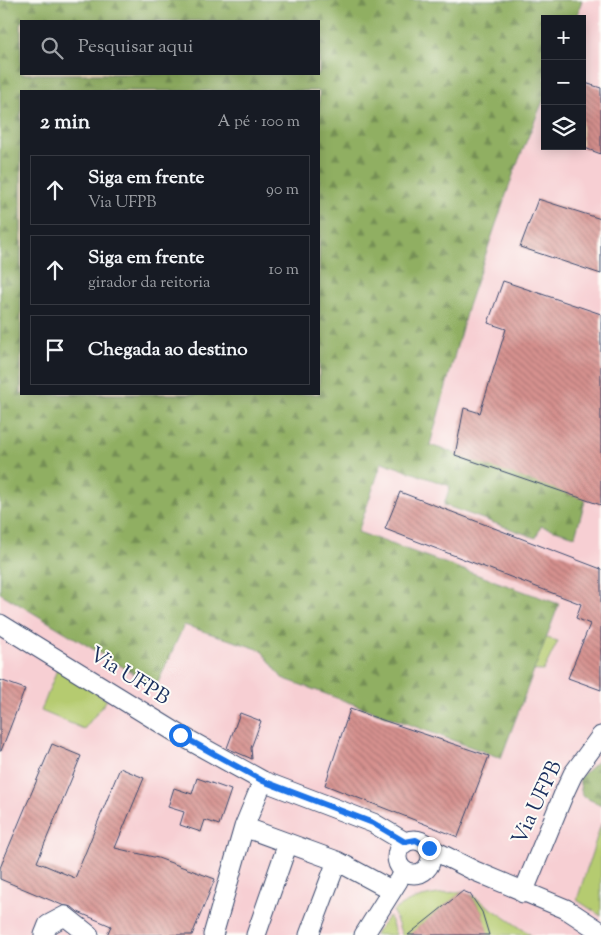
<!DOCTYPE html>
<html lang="pt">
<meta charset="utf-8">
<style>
:root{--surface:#171b24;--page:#242831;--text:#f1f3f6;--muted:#9ea1a6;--line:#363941}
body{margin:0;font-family:"Sorts Mill Goudy",serif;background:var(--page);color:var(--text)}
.controls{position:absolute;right:15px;top:15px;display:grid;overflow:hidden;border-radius:0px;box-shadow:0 2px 12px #0003}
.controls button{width:45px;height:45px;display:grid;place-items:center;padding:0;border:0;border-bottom:1px solid var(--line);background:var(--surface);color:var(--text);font:25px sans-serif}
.stop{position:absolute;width:15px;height:15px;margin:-11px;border:4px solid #1a73e8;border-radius:50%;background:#fff}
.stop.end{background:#1a73e8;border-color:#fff;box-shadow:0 1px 5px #0008}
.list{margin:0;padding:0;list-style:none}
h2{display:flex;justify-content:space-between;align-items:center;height:65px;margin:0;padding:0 20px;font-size:21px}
h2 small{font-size:16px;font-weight:400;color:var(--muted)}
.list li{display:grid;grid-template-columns:32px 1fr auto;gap:15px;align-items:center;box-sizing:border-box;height:70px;margin:0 10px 10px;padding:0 10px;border:1px solid var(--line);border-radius:0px}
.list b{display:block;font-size:19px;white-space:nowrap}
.list p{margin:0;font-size:16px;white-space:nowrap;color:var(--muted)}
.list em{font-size:16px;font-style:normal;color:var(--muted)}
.icon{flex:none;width:28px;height:28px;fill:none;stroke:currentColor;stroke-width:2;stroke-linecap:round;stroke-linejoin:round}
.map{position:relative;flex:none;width:601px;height:935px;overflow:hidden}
.search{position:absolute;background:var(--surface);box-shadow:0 2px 12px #0003;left:20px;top:20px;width:300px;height:55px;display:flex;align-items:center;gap:12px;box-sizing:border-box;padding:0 18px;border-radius:0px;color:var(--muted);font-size:19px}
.panel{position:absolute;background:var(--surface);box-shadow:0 2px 12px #0003;left:20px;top:90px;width:300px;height:305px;border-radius:0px}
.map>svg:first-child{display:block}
</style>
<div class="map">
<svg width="601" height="935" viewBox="0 0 601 935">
<defs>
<pattern id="forest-firs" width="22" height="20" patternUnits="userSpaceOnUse" patternTransform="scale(1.25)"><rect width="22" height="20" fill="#90af62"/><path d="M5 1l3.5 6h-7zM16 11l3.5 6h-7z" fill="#758f54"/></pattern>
<pattern id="building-back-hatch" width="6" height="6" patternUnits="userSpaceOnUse" patternTransform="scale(1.25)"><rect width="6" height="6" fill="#d6918e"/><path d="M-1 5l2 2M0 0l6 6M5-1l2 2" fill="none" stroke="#ad7777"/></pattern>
</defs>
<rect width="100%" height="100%" fill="#fdfcf7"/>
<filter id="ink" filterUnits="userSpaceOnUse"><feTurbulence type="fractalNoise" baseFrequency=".02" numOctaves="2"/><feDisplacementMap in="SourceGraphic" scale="10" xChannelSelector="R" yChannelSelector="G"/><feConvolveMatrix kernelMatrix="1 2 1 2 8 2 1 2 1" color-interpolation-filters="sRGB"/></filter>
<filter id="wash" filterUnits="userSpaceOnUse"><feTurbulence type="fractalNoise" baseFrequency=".0096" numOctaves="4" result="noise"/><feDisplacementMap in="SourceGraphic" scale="20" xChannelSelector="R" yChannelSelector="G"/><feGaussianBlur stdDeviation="1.12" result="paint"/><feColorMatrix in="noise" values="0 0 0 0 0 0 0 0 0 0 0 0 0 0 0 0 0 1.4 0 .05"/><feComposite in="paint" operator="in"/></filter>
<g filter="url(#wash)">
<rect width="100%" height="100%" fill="#f1dfc1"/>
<path fill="#f7cfd3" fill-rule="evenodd" d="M0 0H601V935H0ZM545 19H582V146H545ZM21 21H319V74H21ZM21 91H319V394H21Z"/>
<path fill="#b5cb70" stroke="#687d67" d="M507 627 558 641 543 671 517 670Z
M58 667 107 700 84 729 41 711Z
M601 824V916L577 900Z
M463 891 415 930 416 935H402L393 911C416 894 435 895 463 891Z
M470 894 531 935H487L482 912Z
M389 916 396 935H374Z"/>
<path fill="url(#forest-firs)" stroke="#566f60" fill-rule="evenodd" d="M0 0H582L576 19H545V96L515 169 468 306 430 445 586 498 575 536 541 526 536 538 444 505 450 486 382 462 358 532 559 604 501 758 282 678 261 650 184 625 156 687 0 593ZM21 21H319V74H21ZM21 91H319V394H21Z
M601 758V805L582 796 579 778Z"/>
<g id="blocks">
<path fill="url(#building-back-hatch)" d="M582 82 601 88V154L582 147Z
M538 199 601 219V274L520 247Z
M503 281 601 314V505L455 455 464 408 480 413 506 329 488 323Z
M400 492 601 569V690L568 678 590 624 576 618 581 604 385 529Z
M0 680 25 689 1 751H0Z
M350 709 489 756 458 837 325 785Z
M240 713 261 721 251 748 252 759 227 748Z
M52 744 81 756 37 862 75 878 120 768 144 778 115 848 158 858 215 879 192 935H107L111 926 78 912 72 907 62 905 0 879V868Z
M197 778 231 790 219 825 205 820 201 832 180 825 184 812 168 807 174 788 192 794Z
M463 891 470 894 482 912 489 935H408Z"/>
</g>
</g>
<g filter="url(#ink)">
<use href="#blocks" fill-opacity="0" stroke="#3b496d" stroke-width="1"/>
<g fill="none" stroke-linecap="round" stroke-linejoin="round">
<g stroke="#3b496d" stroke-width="21">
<path id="minor" d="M0 624 180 735 263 781 373 823 405 842
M244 827 337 861 391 890
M397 857a17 17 0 1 1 34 0a17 17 0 1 1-34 0Z
M429 848 475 871 566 909 601 932
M523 893 565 791 573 774 601 736
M44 935 48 925 65 916 89 935
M213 935 244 827 263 781
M256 935 288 843
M309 935 337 861
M364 935 398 881"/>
</g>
<use href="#minor" stroke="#fff" stroke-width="19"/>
</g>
</g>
<g fill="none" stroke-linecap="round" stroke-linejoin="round" filter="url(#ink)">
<path stroke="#1a73e8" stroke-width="6" d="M180 735 263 781 373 823 405 842 416 840 429 848"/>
</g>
<g text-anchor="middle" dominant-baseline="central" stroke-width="4" stroke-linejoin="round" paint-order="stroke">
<g font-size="21" fill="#1b2f5e" stroke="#fdfcf7">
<text transform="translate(129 677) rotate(32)">Via UFPB</text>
<text transform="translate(538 803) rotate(-65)">Via UFPB</text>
</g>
</g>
</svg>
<div class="controls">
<button>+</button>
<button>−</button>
<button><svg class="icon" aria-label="layers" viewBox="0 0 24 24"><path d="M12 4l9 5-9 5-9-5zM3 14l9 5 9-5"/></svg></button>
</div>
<div class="stop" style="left:180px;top:735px"></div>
<div class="stop end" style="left:429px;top:848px"></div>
<div class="search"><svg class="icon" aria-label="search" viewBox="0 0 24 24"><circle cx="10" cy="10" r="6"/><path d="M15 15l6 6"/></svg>Pesquisar aqui</div>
<section class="panel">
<h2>2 min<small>A pé · 100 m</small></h2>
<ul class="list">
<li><svg class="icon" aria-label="ahead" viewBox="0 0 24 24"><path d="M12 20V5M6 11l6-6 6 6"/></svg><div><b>Siga em frente</b><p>Via UFPB</p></div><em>90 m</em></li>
<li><svg class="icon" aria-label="ahead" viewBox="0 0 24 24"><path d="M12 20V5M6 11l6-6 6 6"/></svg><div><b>Siga em frente</b><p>girador da reitoria</p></div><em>10 m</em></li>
<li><svg class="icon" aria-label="arrive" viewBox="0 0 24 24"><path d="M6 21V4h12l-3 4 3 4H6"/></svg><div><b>Chegada ao destino</b></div></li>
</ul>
</section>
</div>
